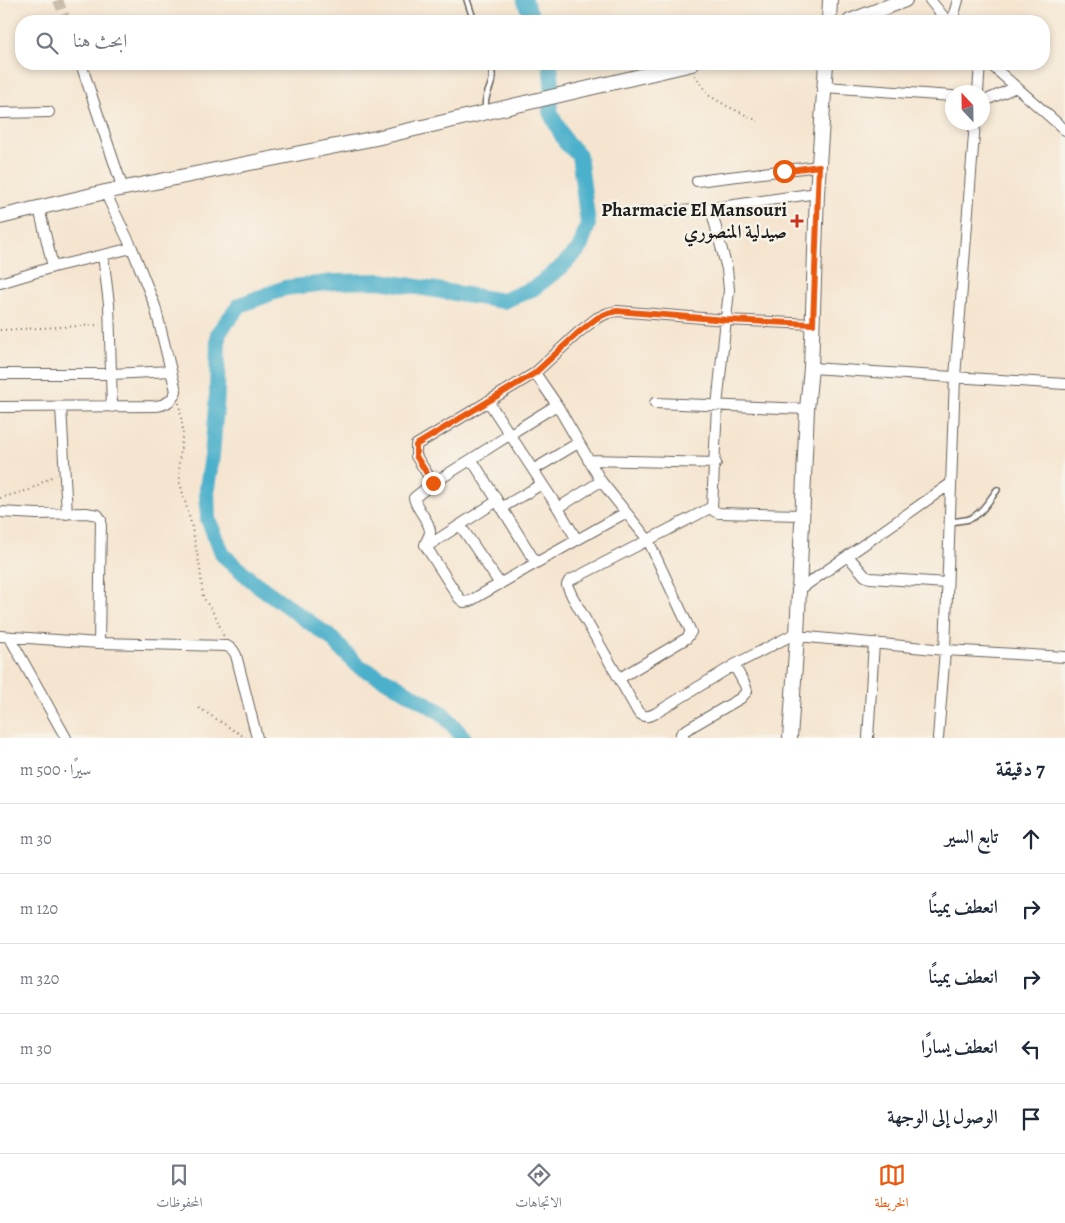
<!DOCTYPE html>
<html lang="ar">
<meta charset="utf-8">
<style>
:root{--surface:#fff;--page:#f2f2f3;--text:#1f2937;--muted:#747a83;--line:#e0e1e3;--accent:#ea580c}
body{margin:0;font-family:Alegreya,Amiri,serif;background:var(--page);color:var(--text);direction:rtl}
.compass{position:absolute;left:945px;top:85px;width:45px;height:45px;border-radius:50%;background:var(--surface);box-shadow:0 2px 8px #0003;rotate:338deg}
.stop{position:absolute;width:15px;height:15px;margin:-11px;border:4px solid #ea580c;border-radius:50%;background:#fff}
.stop.end{background:#ea580c;border-color:#fff;box-shadow:0 1px 5px #0008}
.list{margin:0;padding:0;list-style:none}
h2{display:flex;justify-content:space-between;align-items:center;height:65px;margin:0;padding:0 20px;font-size:21px}
h2 small{font-size:16px;font-weight:400;color:var(--muted)}
.list li{display:grid;grid-template-columns:32px 1fr auto;gap:15px;align-items:center;box-sizing:border-box;height:70px;padding:0 20px;border-top:1px solid var(--line)}
.list b{display:block;font-size:19px;white-space:nowrap}
.list em{font-size:16px;font-style:normal;color:var(--muted)}
.icon{flex:none;width:28px;height:28px;fill:none;stroke:currentColor;stroke-width:2;stroke-linecap:round;stroke-linejoin:round}
.map{position:relative;flex:none;width:1065px;height:738px;overflow:hidden;direction:ltr}
.search{position:absolute;background:var(--surface);box-shadow:0 2px 8px #0003;left:15px;right:15px;top:15px;height:55px;display:flex;align-items:center;gap:12px;box-sizing:border-box;padding:0 18px;border-radius:20px;color:var(--muted);font-size:19px}
.sheet{height:415px;background:var(--surface)}
nav{display:flex;justify-content:space-around;align-items:center;box-sizing:border-box;height:70px;border-top:1px solid var(--line);background:var(--surface);font-size:14px;color:var(--muted)}
nav a{display:grid;justify-items:center;gap:2px}
nav .on{color:var(--accent)}
.map>svg:first-child{display:block}
</style>
<div class="map">
<svg width="1065" height="738" viewBox="0 0 1065 738">
<rect width="100%" height="100%" fill="#f7f3e8"/>
<filter id="ink" filterUnits="userSpaceOnUse"><feTurbulence type="fractalNoise" baseFrequency=".02" numOctaves="2"/><feDisplacementMap in="SourceGraphic" scale="10" xChannelSelector="R" yChannelSelector="G"/><feConvolveMatrix kernelMatrix="1 2 1 2 8 2 1 2 1" color-interpolation-filters="sRGB"/></filter>
<filter id="wash" filterUnits="userSpaceOnUse"><feTurbulence type="fractalNoise" baseFrequency=".0096" numOctaves="4" result="noise"/><feDisplacementMap in="SourceGraphic" scale="20" xChannelSelector="R" yChannelSelector="G"/><feGaussianBlur stdDeviation="1.12" result="paint"/><feColorMatrix in="noise" values="0 0 0 0 0 0 0 0 0 0 0 0 0 0 0 0 0 1.4 0 .05"/><feComposite in="paint" operator="in"/></filter>
<g filter="url(#wash)">
<rect width="100%" height="100%" fill="#f5e5d0"/>
<g fill="none" stroke-linecap="round" stroke-linejoin="round">
<path stroke="#4cb0cb" stroke-width="16" d="M524 0 534 21
M464 738 442 713 392 683 358 666 330 637 255 583 223 555 208 519 207 488 212 456 217 394 218 333 240 305 285 288 334 282 381 281 503 301 534 288 559 269 580 248 588 224 579 155 566 143 550 112 552 83 550 64"/>
</g>
</g>
<g filter="url(#ink)">
<g fill="none" stroke-linecap="round" stroke-linejoin="round">
<path stroke="#cabdac" stroke-width="10" stroke-dasharray="10 5" stroke-linecap="butt" d="M58 0 66 21"/>
<g stroke="#68625b" stroke-width="8">
<path id="lane" d="M467 0 474 21
M486 111C482 90 498 87 490 64
M949 522C955 521 963 521 969 519 981 515 990 499 997 490"/>
</g>
<g stroke="#68625b" stroke-width="12">
<path id="street" d="M930 0 947 21
M952 21 958 0
M81 64 123 189
M990 64 1065 130
M825 87 952 96
M978 92 980 64
M982 102 1016 87
M0 113 49 112
M697 181 819 166
M39 208 53 267
M711 209 727 269 729 290 717 406 712 507 714 511 719 513 803 515
M641 213 700 210 817 193
M103 255 109 304 112 407
M0 283 53 267 132 248
M811 368 1065 384
M535 373 557 405 601 481 648 540 691 632 687 638 620 678
M0 374H112L171 371
M488 401 558 508 577 540
M655 403 807 409
M0 407 156 406C166 405 173 400 176 391L155 306 132 248 105 192
M61 407 67 514
M472 460 536 563 625 513
M588 460 716 463
M533 470 578 443
M433 483C475 458 515 430 557 405
M712 507 569 581 567 585 572 596 638 712C644 718 649 717 656 713L734 665 798 632
M501 508 542 484
M558 508 601 481
M0 512 37 514 86 513 98 515 101 520 99 643
M460 525 500 584
M426 547 497 501
M848 556 865 576 870 578 947 583
M536 563 470 601 464 602 459 598 425 545C426 541 429 537 430 533 431 522 416 509 414 498L433 483 416 456V445L535 373 579 332 597 318 608 313 617 311 726 320 813 324
M799 590 950 484
M0 636 99 643 227 646 233 650 236 655 257 738
M797 636 945 650 1065 657
M10 638 66 738
M684 738 681 734 684 731 741 698 747 691 745 685 734 665
M868 738 874 643
M938 738 945 650 955 377 975 122"/>
</g>
<g stroke="#68625b" stroke-width="16">
<path id="secondary" d="M829 21 830 0
M850 21 905 0
M0 217 105 192 376 138 692 64
M790 738 797 636 807 409 811 368 817 193 826 64"/>
</g>
<path stroke="#68625b" stroke-width="2" stroke-dasharray="1 4" stroke-linecap="butt" d="M695 75 708 95 725 105 758 121
M0 330 100 325
M179 403 183 431 179 462 180 483 191 523 200 568 203 597 216 617 224 637
M0 498 29 490 55 475
M199 708 246 738"/>
<use href="#lane" stroke="#fff" stroke-width="5"/>
<use href="#street" stroke="#fff" stroke-width="10"/>
<use href="#secondary" stroke="#fff" stroke-width="14"/>
</g>
</g>
<g fill="none" stroke-linecap="round" stroke-linejoin="round" filter="url(#ink)">
<path stroke="#ea580c" stroke-width="6" d="M433 483 416 456V445L535 373 579 332 597 318 608 313 617 311 726 320 813 324 819 166 784 171"/>
</g>
<path fill="#c8321e" stroke="#f7f3e8" stroke-width="2" d="M794.5 213.5h5v5h5v5h-5v5h-5v-5h-5v-5h5z"/>
<g text-anchor="middle" dominant-baseline="central" stroke-width="5" stroke-linejoin="round" paint-order="stroke">
<g font-size="19" font-weight="bold" fill="#1c1c1c" stroke="#f7f3e8" text-anchor="end">
<text x="787" y="210">Pharmacie El Mansouri<tspan x="787" dy="22">صيدلية المنصوري</tspan></text>
</g>
</g>
</svg>
<svg class="compass" viewBox="-18 -18 36 36"><path d="M0-13l5 13h-10z" fill="#e53935"/><path d="M0 13l5-13h-10z" fill="#747a83"/></svg>
<div class="stop" style="left:784px;top:171px"></div>
<div class="stop end" style="left:433px;top:483px"></div>
<div class="search"><svg class="icon" aria-label="search" viewBox="0 0 24 24"><circle cx="10" cy="10" r="6"/><path d="M15 15l6 6"/></svg>ابحث هنا</div>
</div>
<section class="sheet">
<h2>7 دقيقة<small>سيرًا · 500 m</small></h2>
<ul class="list">
<li><svg class="icon" aria-label="ahead" viewBox="0 0 24 24"><path d="M12 20V5M6 11l6-6 6 6"/></svg><div><b>تابع السير</b></div><em>30 m</em></li>
<li><svg class="icon" aria-label="right" viewBox="0 0 24 24"><path d="M7 20v-9h11M14 6l5 5-5 5"/></svg><div><b>انعطف يمينًا</b></div><em>120 m</em></li>
<li><svg class="icon" aria-label="right" viewBox="0 0 24 24"><path d="M7 20v-9h11M14 6l5 5-5 5"/></svg><div><b>انعطف يمينًا</b></div><em>320 m</em></li>
<li><svg class="icon" aria-label="left" viewBox="0 0 24 24"><path d="M17 20v-9H6M10 6l-5 5 5 5"/></svg><div><b>انعطف يسارًا</b></div><em>30 m</em></li>
<li><svg class="icon" aria-label="arrive" viewBox="0 0 24 24"><path d="M6 21V4h12l-3 4 3 4H6"/></svg><div><b>الوصول إلى الوجهة</b></div></li>
</ul>
</section>
<nav>
<a class="on"><svg class="icon" aria-label="map" viewBox="0 0 24 24"><path d="M3 6l6-2 6 2 6-2v14l-6 2-6-2-6 2zM9 4v14M15 6v14"/></svg>الخريطة</a>
<a><svg class="icon" aria-label="directions" viewBox="0 0 24 24"><path d="M12 3l9 9-9 9-9-9zM9 14v-3h6M13 9l2 2-2 2"/></svg>الاتجاهات</a>
<a><svg class="icon" aria-label="saved" viewBox="0 0 24 24"><path d="M7 4h10v16l-5-4-5 4z"/></svg>المحفوظات</a>
</nav>
